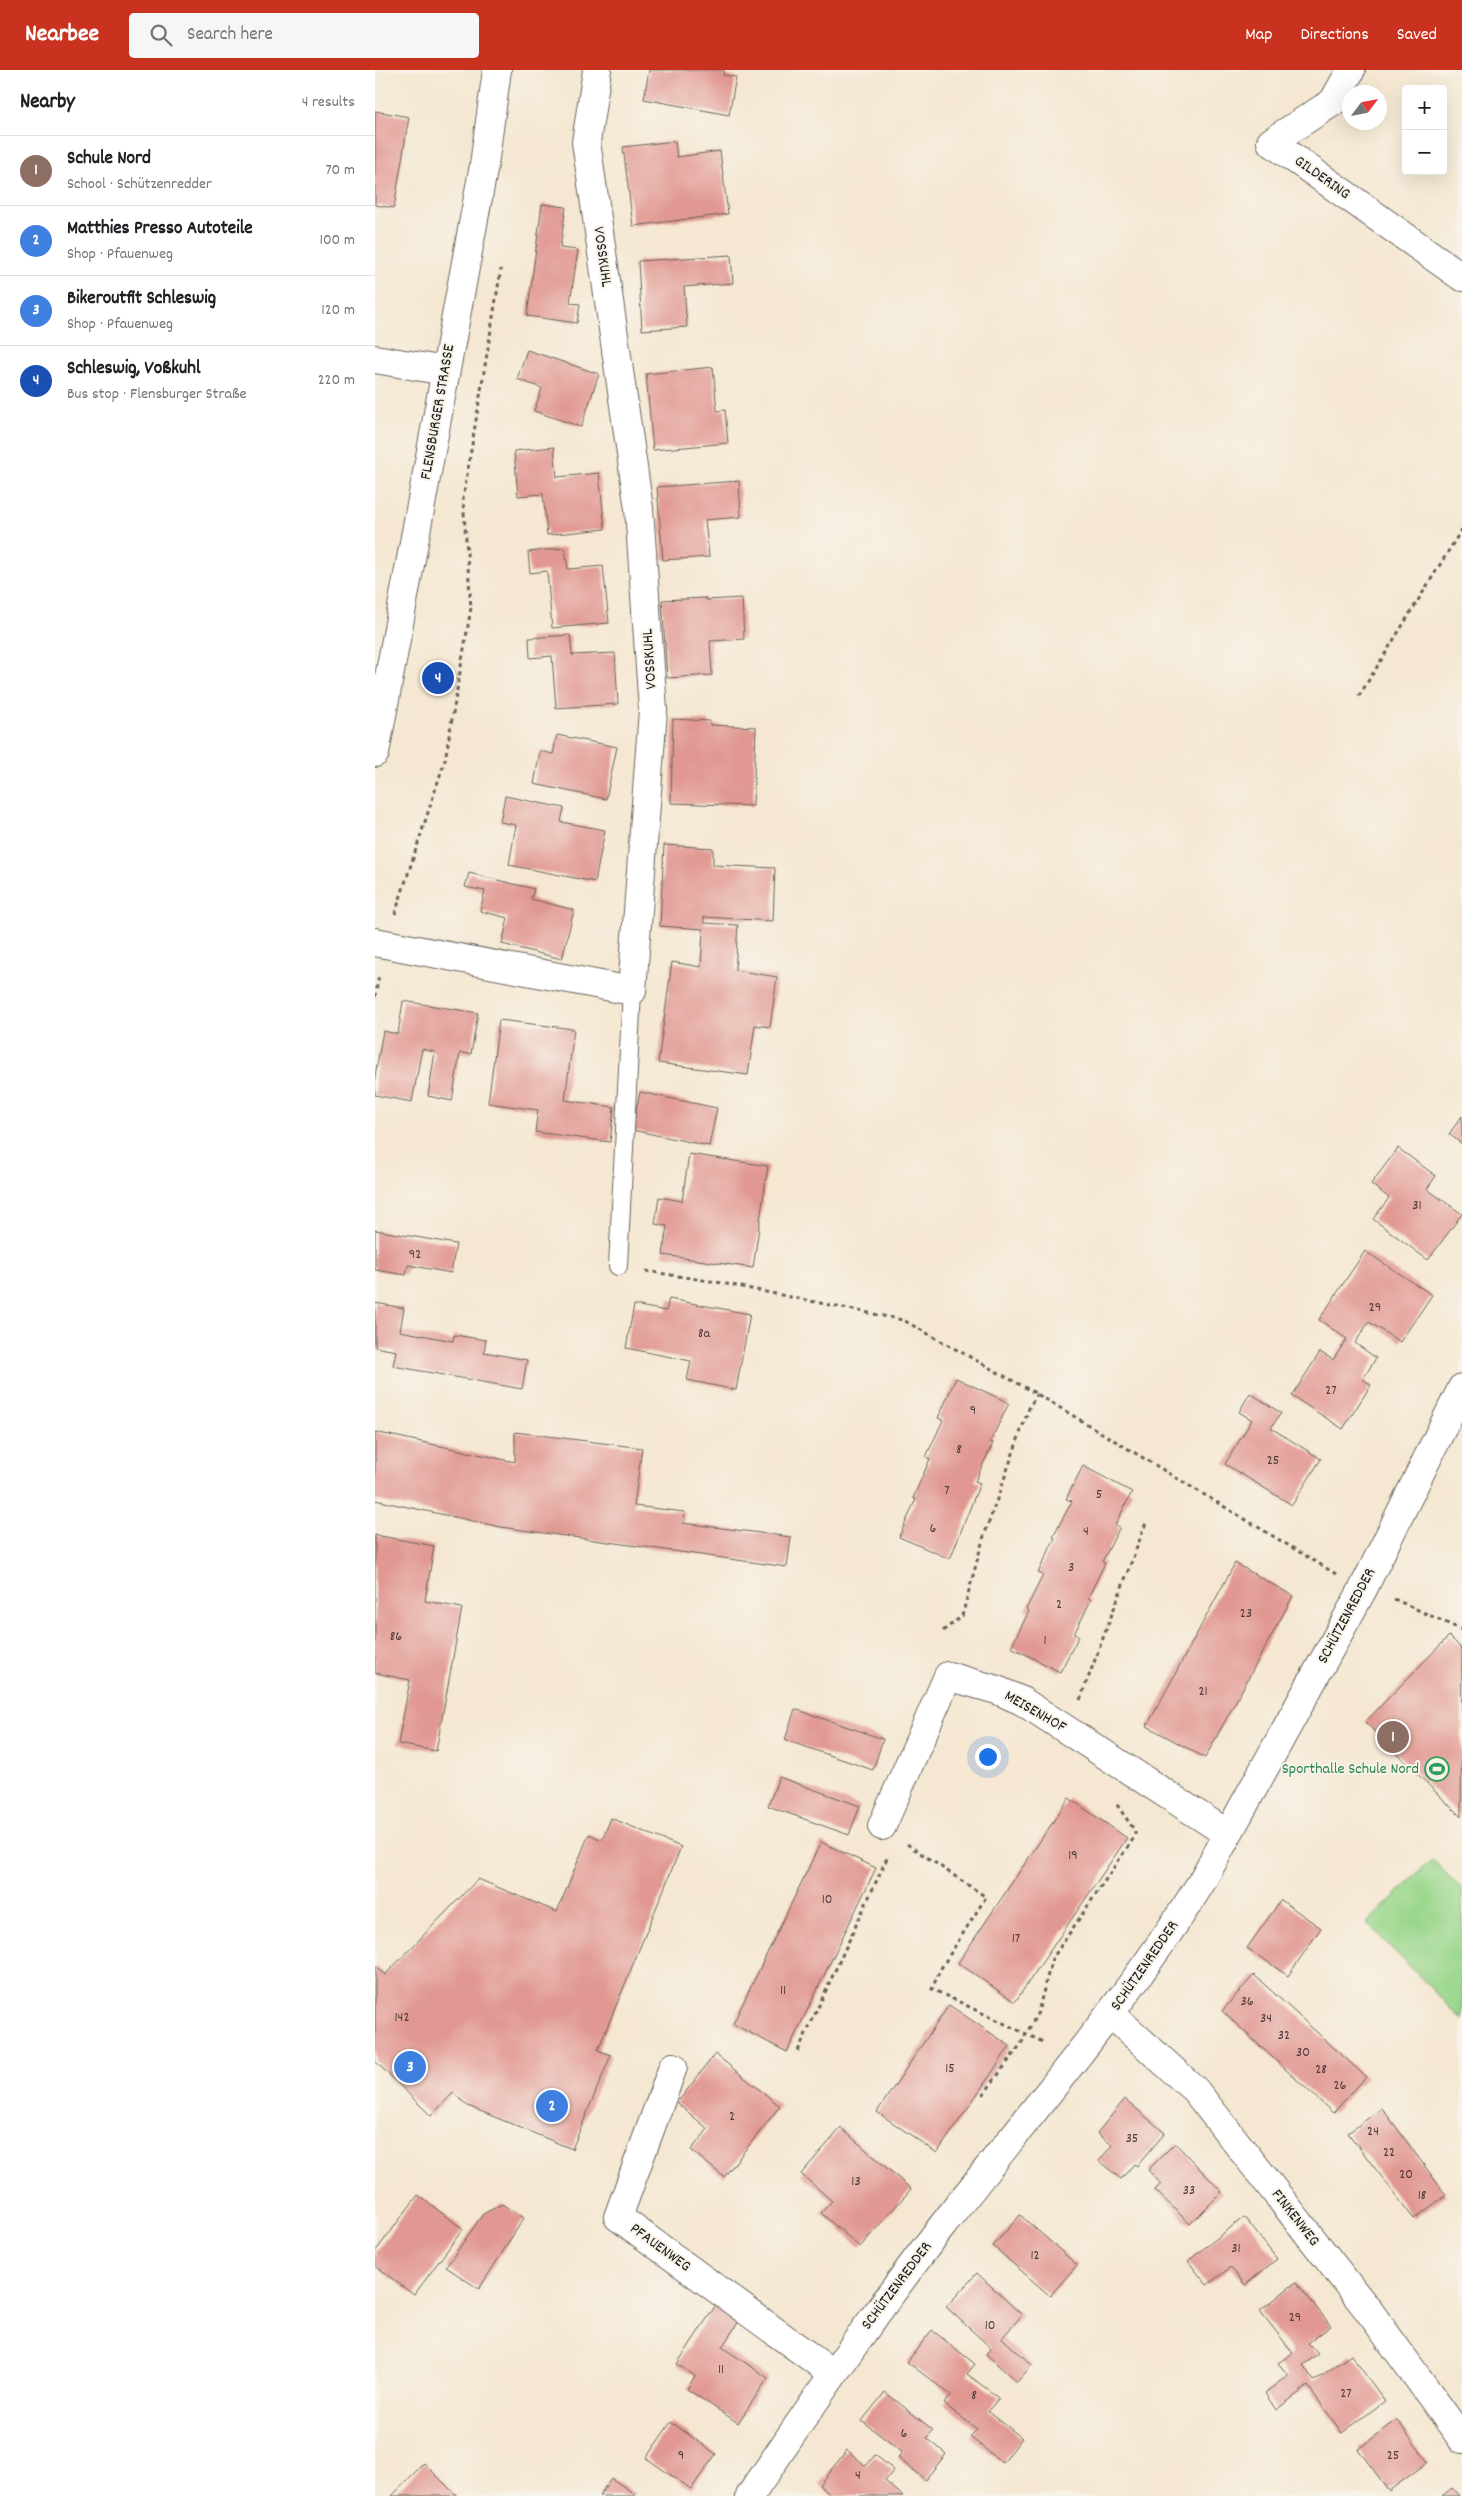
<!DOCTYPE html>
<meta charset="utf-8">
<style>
:root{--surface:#fff;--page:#f6f6f6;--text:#202124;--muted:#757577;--line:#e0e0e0;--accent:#c8321e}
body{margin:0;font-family:Dekko,sans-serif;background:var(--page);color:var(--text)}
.controls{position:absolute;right:15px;top:15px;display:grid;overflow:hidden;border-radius:5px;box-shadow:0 5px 20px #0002}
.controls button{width:45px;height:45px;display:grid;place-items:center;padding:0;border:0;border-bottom:1px solid var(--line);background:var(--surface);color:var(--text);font:25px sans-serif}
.compass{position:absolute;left:967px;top:15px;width:45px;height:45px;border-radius:50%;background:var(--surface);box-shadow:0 5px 20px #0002;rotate:58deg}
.you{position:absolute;left:612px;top:1686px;width:18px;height:18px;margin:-12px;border:4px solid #fff;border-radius:50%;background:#1a73e8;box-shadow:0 0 0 8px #1a73e833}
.badge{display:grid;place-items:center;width:32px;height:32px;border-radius:50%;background:var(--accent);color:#fff;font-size:16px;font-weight:700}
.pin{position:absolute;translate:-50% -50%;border:2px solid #fff;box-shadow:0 1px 5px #0006}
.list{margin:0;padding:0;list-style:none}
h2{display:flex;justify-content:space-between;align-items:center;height:65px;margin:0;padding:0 20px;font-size:21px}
h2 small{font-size:16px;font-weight:400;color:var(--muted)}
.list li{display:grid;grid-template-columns:32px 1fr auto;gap:15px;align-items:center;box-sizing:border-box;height:70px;padding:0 20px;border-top:1px solid var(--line)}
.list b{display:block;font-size:19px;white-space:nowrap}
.list p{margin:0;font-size:16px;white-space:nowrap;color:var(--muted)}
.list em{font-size:16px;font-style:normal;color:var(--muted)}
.icon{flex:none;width:28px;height:28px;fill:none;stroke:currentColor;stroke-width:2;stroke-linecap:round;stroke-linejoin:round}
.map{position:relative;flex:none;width:1087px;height:2426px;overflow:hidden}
header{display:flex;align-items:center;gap:30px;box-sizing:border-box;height:70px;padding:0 25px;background:var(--accent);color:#fff}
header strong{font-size:24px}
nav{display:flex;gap:28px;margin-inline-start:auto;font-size:18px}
.search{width:350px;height:45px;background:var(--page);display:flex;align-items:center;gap:12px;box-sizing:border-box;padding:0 18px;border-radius:5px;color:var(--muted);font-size:19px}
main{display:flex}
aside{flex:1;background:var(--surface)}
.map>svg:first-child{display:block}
</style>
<header>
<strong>Nearbee</strong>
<div class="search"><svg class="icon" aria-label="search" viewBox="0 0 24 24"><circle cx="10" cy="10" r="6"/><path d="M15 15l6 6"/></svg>Search here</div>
<nav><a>Map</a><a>Directions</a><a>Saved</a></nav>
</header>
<main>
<aside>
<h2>Nearby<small>4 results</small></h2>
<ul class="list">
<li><span class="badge" style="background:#8d6e63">1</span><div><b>Schule Nord</b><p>School · Schützenredder</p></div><em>70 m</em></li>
<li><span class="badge" style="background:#3f7fe0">2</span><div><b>Matthies Presso Autoteile</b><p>Shop · Pfauenweg</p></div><em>100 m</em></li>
<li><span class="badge" style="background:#3f7fe0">3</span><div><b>Bikeroutfit Schleswig</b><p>Shop · Pfauenweg</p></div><em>120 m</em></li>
<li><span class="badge" style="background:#1a4fb4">4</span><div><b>Schleswig, Voßkuhl</b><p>Bus stop · Flensburger Straße</p></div><em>220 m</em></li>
</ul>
</aside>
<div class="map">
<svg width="1087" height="2426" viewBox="0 0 1087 2426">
<rect width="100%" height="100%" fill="#f7f3e8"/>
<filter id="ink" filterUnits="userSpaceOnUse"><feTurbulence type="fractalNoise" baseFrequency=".02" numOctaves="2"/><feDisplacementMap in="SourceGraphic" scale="10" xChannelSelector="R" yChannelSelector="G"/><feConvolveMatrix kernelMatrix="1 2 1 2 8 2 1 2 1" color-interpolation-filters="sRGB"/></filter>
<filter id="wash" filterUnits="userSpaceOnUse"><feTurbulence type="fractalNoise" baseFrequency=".0096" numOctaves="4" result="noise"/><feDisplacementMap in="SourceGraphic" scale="20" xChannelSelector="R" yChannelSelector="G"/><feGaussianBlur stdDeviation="1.12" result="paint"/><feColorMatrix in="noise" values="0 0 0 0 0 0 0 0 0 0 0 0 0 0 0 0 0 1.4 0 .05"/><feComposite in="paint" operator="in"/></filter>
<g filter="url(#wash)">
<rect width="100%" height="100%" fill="#f5e7d1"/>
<path fill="#9ad78c" stroke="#5b7a54" d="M1057 1789 1087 1819V1950L992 1853Z"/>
<g id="blocks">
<path fill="#e19892" d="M274 0H349L348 5 361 7 354 45 269 29Z
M0 41 34 47 19 138 0 135Z
M300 71 302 87 345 81 353 144 258 156 248 77Z
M167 134 191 137 185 178 203 180 195 233 205 234 202 253 152 246Z
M356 185 358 213 309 217 312 257 267 260 263 191Z
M152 280 224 304 206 357 159 341 167 318 142 309Z
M338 297 342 341 350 340 353 373 278 380 271 304Z
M179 377 182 407 224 403 230 459 172 465 168 424 143 426 139 381Z
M364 411 366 447 330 450 334 487 288 490 282 417Z
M190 478 193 499 228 496 234 553 177 558 172 501 155 503 153 482Z
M331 528V530L367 528 369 569 335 571 337 605 292 608 287 530Z
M195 565 197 585 240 583 243 634 181 638 177 586 155 588 154 568Z
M298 649 335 651V655L381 657 378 736 296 733Z
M182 665 242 677 231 729 159 714 165 681 178 684Z
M130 726 189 738 186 752 230 760 220 812 134 795 141 755 125 752Z
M289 775 338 778V795L400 798 398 851 329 847V853L363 855 360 900 402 907 395 957 380 955 373 1005 283 993 297 892 326 897 328 859 285 856Z
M94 803 159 819 156 829 199 840 187 889 127 874 133 848 105 841 110 821 90 817Z
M28 931 103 943 96 984 85 983 77 1031 53 1026 60 982 47 979 37 1032 0 1025V1006L8 961 23 964Z
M124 950 199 959 190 1030 239 1037 235 1072 160 1062 163 1040 113 1033Z
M265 1022 342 1038 334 1076 257 1060Z
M1087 1046V1074L1074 1064Z
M1023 1078 1061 1106 1052 1119 1087 1144 1053 1190 998 1149 1014 1128 996 1114Z
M314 1084 393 1096 378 1198 288 1185 292 1156 280 1154 284 1127 307 1131Z
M0 1160 81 1174 76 1203 33 1195 31 1205 0 1200Z
M990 1181 1057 1225 1025 1272 994 1252 980 1273 1001 1288 988 1309 996 1315 968 1359 917 1326 945 1282 958 1290 972 1269 944 1250Z
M294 1229 375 1244 361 1320 312 1310 316 1291 251 1278 259 1235 291 1241Z
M0 1233 29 1238 25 1261 78 1271 79 1265 111 1270 109 1282 152 1290 147 1319 18 1296 21 1281 0 1277Z
M581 1308 634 1333 615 1372 618 1373 600 1411 605 1413 575 1489 524 1467 541 1429 538 1428 555 1389 551 1387 568 1350 563 1348Z
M875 1323 906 1343 896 1358 946 1389 917 1435 850 1394 877 1350 864 1342Z
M0 1362 140 1392V1362L267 1378 259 1436 310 1442 308 1453 416 1467 412 1497 126 1457 0 1430Z
M708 1396 757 1422 740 1455 745 1457 727 1492 730 1493 713 1528 716 1530 699 1564 704 1566 685 1602 636 1577 654 1541 651 1539 668 1505 663 1503 680 1468 678 1467 697 1431 691 1429Z
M0 1465 59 1476 50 1531 87 1538 61 1681 23 1674 35 1610 0 1603Z
M860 1493 918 1526 830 1688 772 1656Z
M1074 1566 1087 1579 1086 1747 990 1652Z
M420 1639 508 1669 498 1700 410 1670Z
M404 1707 485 1736 474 1765 393 1736Z
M694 1728 752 1768 640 1932 583 1893Z
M236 1748 306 1777 223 1980 236 1985 197 2079 93 2036 78 2023 56 2046 0 1991V1896L10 1905 103 1809 182 1842 214 1764 227 1770Z
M446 1772 501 1798 412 1982 358 1954Z
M906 1830 946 1858 913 1906 872 1878Z
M879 1905 991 2007 958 2043 847 1941Z
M574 1935 635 1976 562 2083 502 2042Z
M340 1984 405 2036 349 2107 316 2080 333 2059 302 2033Z
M750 2029 790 2063 762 2096 759 2094 746 2109 724 2091 737 2075 722 2063Z
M1007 2038 1071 2125 1039 2149 973 2063Z
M466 2058 536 2119 485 2177 446 2143 457 2131 426 2104Z
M800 2073 847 2122 815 2154 780 2120 786 2114 773 2100Z
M43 2125 88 2159 39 2225 0 2196V2182Z
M127 2134 149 2148 104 2219 71 2197 108 2144Z
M645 2145 702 2195 675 2226 618 2176Z
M869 2147 902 2189 870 2215 856 2197 832 2215 813 2191Z
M602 2203 647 2245 627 2268 657 2295 642 2312 611 2284 616 2278 571 2237Z
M921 2212 956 2256 933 2273 943 2284 928 2295 939 2311 976 2285 1010 2331 967 2363 933 2316 901 2340 890 2323 913 2305 903 2293 918 2283 885 2241Z
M341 2235 364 2251 347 2277 393 2308 363 2353 312 2319 320 2306 302 2294Z
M557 2260 600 2294 592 2304 624 2328 613 2341 647 2368 628 2393 595 2367 602 2359 569 2334 576 2325 532 2292Z
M510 2322 558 2360 552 2368 571 2384 550 2410 523 2388 527 2382 487 2351Z
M1022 2350 1053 2392 1014 2421 983 2379Z
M296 2352 341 2384 316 2419 271 2388Z
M472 2380 491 2396 500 2385 519 2400 510 2411 528 2426H457L444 2415Z
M49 2393 82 2426H17Z
M236 2408 260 2424 258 2426H224Z
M1077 2418 1084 2426H1067Z"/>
</g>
</g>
<g filter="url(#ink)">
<use href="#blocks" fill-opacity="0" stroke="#68635b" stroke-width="1"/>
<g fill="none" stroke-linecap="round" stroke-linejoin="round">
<g stroke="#68635b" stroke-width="20">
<path id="service" d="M243 1196 257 921"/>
</g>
<g stroke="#68635b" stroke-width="30">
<path id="minor" d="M976 0 958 32 896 72 1087 207
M0 289 70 301
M0 872 257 921 278 640 264 439 211 72 222 0
M507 1756 573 1606 622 1620 647 1631 853 1764
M736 1944 820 2020 997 2245 1087 2369
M298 1997 243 2147 457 2303
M375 2426C437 2334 500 2242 568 2155 656 2042 750 1934 826 1813L988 1519 1087 1318"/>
</g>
<g stroke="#68635b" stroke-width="30">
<path id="tertiary" d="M0 683 109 95 122 0"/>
</g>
<path stroke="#68635b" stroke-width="3" stroke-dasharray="4 4" stroke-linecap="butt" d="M984 626 1087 459
M20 844 70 690 96 538 88 429 126 199
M0 927 4 905
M271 1201 347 1213 528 1250 662 1324 961 1504
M1019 1529 1087 1560
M568 1561 587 1546 608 1469 654 1338 662 1324
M705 1630 772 1450
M532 1774 611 1827 565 1900 557 1919 670 1973
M423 1981 512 1788
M608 2025 646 1974 663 1942 677 1889 760 1766V1761L740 1732"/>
<use href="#service" stroke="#fff" stroke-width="18"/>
<use href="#minor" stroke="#fff" stroke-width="28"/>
<use href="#tertiary" stroke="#fff" stroke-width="28"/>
</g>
</g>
<defs>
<g id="stadium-ring" transform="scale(1.25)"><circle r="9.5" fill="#f7f3e8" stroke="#2e9e5b" stroke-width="1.5"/><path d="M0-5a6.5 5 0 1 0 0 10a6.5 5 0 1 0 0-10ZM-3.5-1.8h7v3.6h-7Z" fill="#2e9e5b"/></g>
</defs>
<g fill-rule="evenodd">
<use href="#stadium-ring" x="1062" y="1699"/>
</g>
<g text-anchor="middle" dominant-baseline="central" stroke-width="4" stroke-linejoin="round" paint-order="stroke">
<g font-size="14" fill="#4d3b3a">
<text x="1042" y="1136">31</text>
<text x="40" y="1185">92</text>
<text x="1000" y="1238">29</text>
<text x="329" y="1264">8a</text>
<text x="956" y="1321">27</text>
<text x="598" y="1341">9</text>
<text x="584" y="1380">8</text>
<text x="898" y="1391">25</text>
<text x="572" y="1421">7</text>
<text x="724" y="1425">5</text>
<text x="558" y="1459">6</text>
<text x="711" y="1462">4</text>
<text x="696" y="1498">3</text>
<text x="684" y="1535">2</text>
<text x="871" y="1544">23</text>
<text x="21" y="1567">86</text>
<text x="670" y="1571">1</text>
<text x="828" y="1622">21</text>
<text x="698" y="1786">19</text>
<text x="452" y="1830">10</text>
<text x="641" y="1869">17</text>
<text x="408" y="1921">11</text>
<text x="872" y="1932">36</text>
<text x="27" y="1948">142</text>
<text x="891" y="1949">34</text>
<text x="909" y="1966">32</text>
<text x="928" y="1983">30</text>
<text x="575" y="1999">15</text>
<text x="946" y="2000">28</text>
<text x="965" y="2016">26</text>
<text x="357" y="2047">2</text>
<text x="998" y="2062">24</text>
<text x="757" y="2069">35</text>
<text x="1014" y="2083">22</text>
<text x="1031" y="2105">20</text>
<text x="481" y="2112">13</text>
<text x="814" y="2121">33</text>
<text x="1047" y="2126">18</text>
<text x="861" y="2179">31</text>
<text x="660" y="2186">12</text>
<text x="920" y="2248">29</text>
<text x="615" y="2256">10</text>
<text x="346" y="2300">11</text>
<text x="971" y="2324">27</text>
<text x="599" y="2326">8</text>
<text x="529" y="2364">6</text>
<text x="306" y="2386">9</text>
<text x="1018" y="2386">25</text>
<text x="483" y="2406">4</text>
</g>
<g font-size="16" fill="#1c1c1c" stroke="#f7f3e8">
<text transform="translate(947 108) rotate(35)">GILDERING</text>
<text transform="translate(227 187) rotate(82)">VOSSKUHL</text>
<text transform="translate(63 342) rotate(-80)">FLENSBURGER STRASSE</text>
<text transform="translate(275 589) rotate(-94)">VOSSKUHL</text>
<text transform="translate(972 1546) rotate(-62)">SCHÜTZENREDDER</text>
<text transform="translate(660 1642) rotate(30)">MEISENHOF</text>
<text transform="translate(770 1896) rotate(-55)">SCHÜTZENREDDER</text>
<text transform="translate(920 2148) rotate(52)">FINKENWEG</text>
<text transform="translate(285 2178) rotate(36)">PFAUENWEG</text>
<text transform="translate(522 2216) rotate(-53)">SCHÜTZENREDDER</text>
</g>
<g font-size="16" fill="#27864d" stroke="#f7f3e8" text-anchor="end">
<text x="1044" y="1699">Sporthalle Schule Nord</text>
</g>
</g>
</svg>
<div class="controls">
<button>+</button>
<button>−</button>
</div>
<svg class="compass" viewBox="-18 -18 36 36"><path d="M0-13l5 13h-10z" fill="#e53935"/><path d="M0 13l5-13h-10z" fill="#757577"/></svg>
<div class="you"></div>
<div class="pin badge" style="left:1018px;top:1667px;background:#8d6e63">1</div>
<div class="pin badge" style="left:177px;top:2036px;background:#3f7fe0">2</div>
<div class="pin badge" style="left:35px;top:1997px;background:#3f7fe0">3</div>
<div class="pin badge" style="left:63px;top:608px;background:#1a4fb4">4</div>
</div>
</main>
